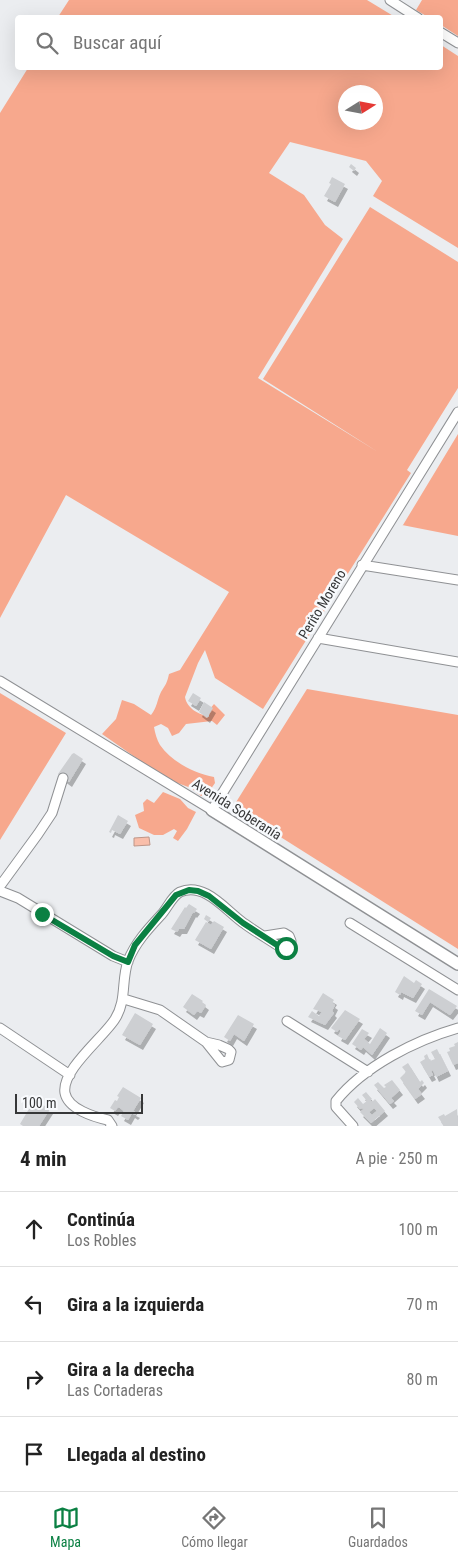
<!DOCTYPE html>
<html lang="es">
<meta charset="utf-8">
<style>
:root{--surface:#fff;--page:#f6f6f6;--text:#222;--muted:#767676;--line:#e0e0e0;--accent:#0b8043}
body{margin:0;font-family:"Roboto Condensed",sans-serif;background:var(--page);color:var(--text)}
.compass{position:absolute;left:338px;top:85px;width:45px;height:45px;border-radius:50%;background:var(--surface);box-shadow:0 5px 20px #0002;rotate:79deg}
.scale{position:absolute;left:15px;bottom:12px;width:128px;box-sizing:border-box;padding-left:5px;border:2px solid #363738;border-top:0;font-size:14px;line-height:18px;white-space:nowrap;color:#363738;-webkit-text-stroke:4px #f8fafd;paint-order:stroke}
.stop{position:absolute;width:15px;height:15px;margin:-11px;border:4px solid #0b8043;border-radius:50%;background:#fff}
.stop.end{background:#0b8043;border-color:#fff;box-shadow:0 1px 5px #0008}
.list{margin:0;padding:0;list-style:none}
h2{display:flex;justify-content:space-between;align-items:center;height:65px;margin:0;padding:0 20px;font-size:21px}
h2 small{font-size:16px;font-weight:400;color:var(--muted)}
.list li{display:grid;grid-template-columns:32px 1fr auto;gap:15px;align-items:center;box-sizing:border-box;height:75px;padding:0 20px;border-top:1px solid var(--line)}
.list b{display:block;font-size:19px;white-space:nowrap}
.list p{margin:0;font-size:16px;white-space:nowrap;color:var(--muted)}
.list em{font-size:16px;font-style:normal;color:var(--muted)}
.icon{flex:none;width:28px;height:28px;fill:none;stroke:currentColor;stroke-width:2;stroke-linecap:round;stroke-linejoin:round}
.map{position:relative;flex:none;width:458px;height:1126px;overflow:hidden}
.search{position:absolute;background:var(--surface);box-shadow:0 5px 20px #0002;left:15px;right:15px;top:15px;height:55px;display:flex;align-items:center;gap:12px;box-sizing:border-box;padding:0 18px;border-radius:5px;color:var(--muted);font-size:19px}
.sheet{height:365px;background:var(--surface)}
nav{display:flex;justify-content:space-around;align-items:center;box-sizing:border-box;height:70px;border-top:1px solid var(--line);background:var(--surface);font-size:14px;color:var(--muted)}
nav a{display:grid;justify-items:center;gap:2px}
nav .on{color:var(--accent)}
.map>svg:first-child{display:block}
</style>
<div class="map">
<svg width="458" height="1126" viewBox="0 0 458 1126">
<defs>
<filter id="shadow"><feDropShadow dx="3" dy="5" stdDeviation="0" flood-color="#0004"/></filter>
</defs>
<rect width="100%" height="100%" fill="#ebedf0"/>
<path fill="#f7a88d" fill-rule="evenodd" d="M69 0H367L395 17H58Z
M422 0H458V36L441 25 440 18 428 17 416 10Z
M441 45 458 56V248L373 196 382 181 366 161 290 142 269 173 304 195 325 225 343 239 258 378 378 452 263 379 370 207 458 262V388L407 470 411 473 263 709 215 678 205 650 198 663 185 697C187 709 199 714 209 717V710L214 704 225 715 217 725 212 721 186 724 179 733 172 736 168 728 161 724 154 727C155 733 157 740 160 745 172 762 194 773 214 777L215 783 208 793 201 796 191 788 172 781 145 764 102 734 116 719 122 700 134 704 151 715C157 708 157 700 161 692 166 684 167 683 169 674L180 670 229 592 66 495 0 618V113L28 68H440ZM346 92H376V122H346Z
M458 434V536L402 525H403Z
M307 689 458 715V949L233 807Z
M0 693 66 733 0 840Z
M163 792 180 799 188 808 196 812 187 829 178 841 173 838 177 831 174 829 163 835H154L139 828 135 815 144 811 143 803 147 799 154 803Z"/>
<path fill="#f9beaa" stroke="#be9688" d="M149 837 150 845 134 846V838Z"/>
<path fill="#cdcfd2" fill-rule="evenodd" filter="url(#shadow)" d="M351 164 356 168 354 171 349 167Z
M332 177 345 184 335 202 324 196 331 184 329 183Z
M193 693 201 698 196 706 188 701Z
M204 702 213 708 207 718 199 712Z
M74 753 83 759 69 782 58 774 72 754Z
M118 815 128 821 120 834 112 830 111 833 109 832Z
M189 904 197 909 194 913 193 912 184 929H179L177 932 171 929 185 907 186 908Z
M206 915 211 918 208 922 204 919Z
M214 921 224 927 211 949 195 940 206 922 211 925Z
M404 976 414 983 416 980 422 984 413 998 401 992 400 995 395 992Z
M429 989 457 1006 450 1015 430 1002 422 1015 415 1011Z
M323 993 334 1000 332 1003 335 1005 332 1011 334 1013 325 1025 308 1017 312 1011 319 1016 322 1012 313 1009Z
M192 994 203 1001 202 1002 206 1005 201 1013 197 1011 194 1015 183 1007Z
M345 1010 360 1019 345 1040 338 1036 341 1031 339 1029 337 1032 331 1028Z
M135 1013 153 1024 140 1045 122 1035Z
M238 1015 254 1024 244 1041 234 1034 230 1041 224 1037Z
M380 1028 387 1033 372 1055 363 1047 361 1050 352 1044 362 1029 369 1033 364 1039 370 1044Z
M458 1042V1063L453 1065 447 1052 450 1051 449 1048 455 1046 454 1044Z
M437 1049 448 1071 436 1077 433 1070 431 1071 433 1075 429 1077 420 1062 425 1059 424 1056 427 1054 430 1061 435 1059 431 1052Z
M408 1063 420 1082 422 1080 424 1083 418 1089 422 1094 415 1099 400 1078 406 1072 402 1067Z
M392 1080 400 1090 391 1098 394 1101 390 1104 374 1085 378 1082 384 1088 386 1087 384 1085Z
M123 1087 141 1098 133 1111 137 1113 135 1115 132 1113 128 1120 121 1116 124 1111 120 1108 118 1107 115 1111 110 1108 115 1100 117 1101 119 1097 117 1096Z
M366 1092 372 1099 370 1100 372 1102 375 1099 385 1111 371 1123 360 1112 364 1109 362 1108 360 1109 354 1102 358 1098 363 1104 367 1101 362 1095ZM374 1108 377 1111 372 1115 369 1112Z
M33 1102 42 1107 43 1105 50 1109 39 1126H23L20 1124Z
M457 1109 458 1126H444L438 1117 444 1114 445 1116Z"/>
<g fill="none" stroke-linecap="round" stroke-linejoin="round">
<g stroke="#8f9194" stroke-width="11">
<path id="minor" d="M390 0 418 18
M440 32 458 43
M362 565 458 580
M318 638 458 662
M0 681 212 810 458 412
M0 886 38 834 52 813 63 778
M0 891 18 898 113 956 128 962
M350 923 458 990
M124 999 160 1010 206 1042 222 1062 229 1060 231 1052 228 1049 219 1045 206 1042
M287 1021 368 1072
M0 1028 70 1075
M112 1126 108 1120C94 1117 68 1109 65 1093 61 1070 104 1037 115 1019 127 1000 121 981 128 961 135 943 148 929 161 915 167 909 172 896 180 892 205 881 227 912 245 924 256 932 268 939 280 947L286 948 290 946 291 941 289 936 284 933 265 936
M353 1126 336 1107V1101C364 1066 416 1040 458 1028"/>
</g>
<g stroke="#8f9194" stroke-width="14">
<path id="tertiary" d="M212 810 458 964"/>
</g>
<use href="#minor" stroke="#fff" stroke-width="9"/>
<use href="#tertiary" stroke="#fff" stroke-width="11"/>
</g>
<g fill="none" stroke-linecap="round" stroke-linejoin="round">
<path stroke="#0b8043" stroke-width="6" d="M42 914 113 956 128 962 135 945 176 895 189 890 198 891 209 896 243 923 280 947 286 948"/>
</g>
<g text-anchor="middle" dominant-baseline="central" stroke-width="5" stroke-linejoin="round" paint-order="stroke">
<g font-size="14" fill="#363738" stroke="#f8fafd">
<text transform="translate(322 604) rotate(-59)">Perito Moreno</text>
<text transform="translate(237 809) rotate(32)">Avenida Soberanía</text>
</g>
</g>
</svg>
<svg class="compass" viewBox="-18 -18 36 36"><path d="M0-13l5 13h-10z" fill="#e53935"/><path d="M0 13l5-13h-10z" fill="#767676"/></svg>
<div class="scale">100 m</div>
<div class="stop" style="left:286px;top:948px"></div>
<div class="stop end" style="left:42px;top:914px"></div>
<div class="search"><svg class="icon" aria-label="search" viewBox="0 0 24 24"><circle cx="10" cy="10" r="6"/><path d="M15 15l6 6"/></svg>Buscar aquí</div>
</div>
<section class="sheet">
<h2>4 min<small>A pie · 250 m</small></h2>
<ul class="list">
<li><svg class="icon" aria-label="ahead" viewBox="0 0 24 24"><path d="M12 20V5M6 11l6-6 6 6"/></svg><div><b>Continúa</b><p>Los Robles</p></div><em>100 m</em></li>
<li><svg class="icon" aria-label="left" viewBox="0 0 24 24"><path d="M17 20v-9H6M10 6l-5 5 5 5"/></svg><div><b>Gira a la izquierda</b></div><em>70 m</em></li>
<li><svg class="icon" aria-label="right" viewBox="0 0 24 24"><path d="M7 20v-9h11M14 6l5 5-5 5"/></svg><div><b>Gira a la derecha</b><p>Las Cortaderas</p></div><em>80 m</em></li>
<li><svg class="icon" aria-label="arrive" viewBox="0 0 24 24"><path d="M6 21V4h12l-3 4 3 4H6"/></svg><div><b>Llegada al destino</b></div></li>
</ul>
</section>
<nav>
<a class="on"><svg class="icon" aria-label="map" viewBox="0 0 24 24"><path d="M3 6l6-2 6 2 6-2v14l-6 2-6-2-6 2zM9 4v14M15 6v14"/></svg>Mapa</a>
<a><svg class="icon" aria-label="directions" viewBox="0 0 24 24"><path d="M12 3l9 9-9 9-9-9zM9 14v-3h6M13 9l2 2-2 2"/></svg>Cómo llegar</a>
<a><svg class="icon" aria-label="saved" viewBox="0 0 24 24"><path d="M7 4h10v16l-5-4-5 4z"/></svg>Guardados</a>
</nav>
